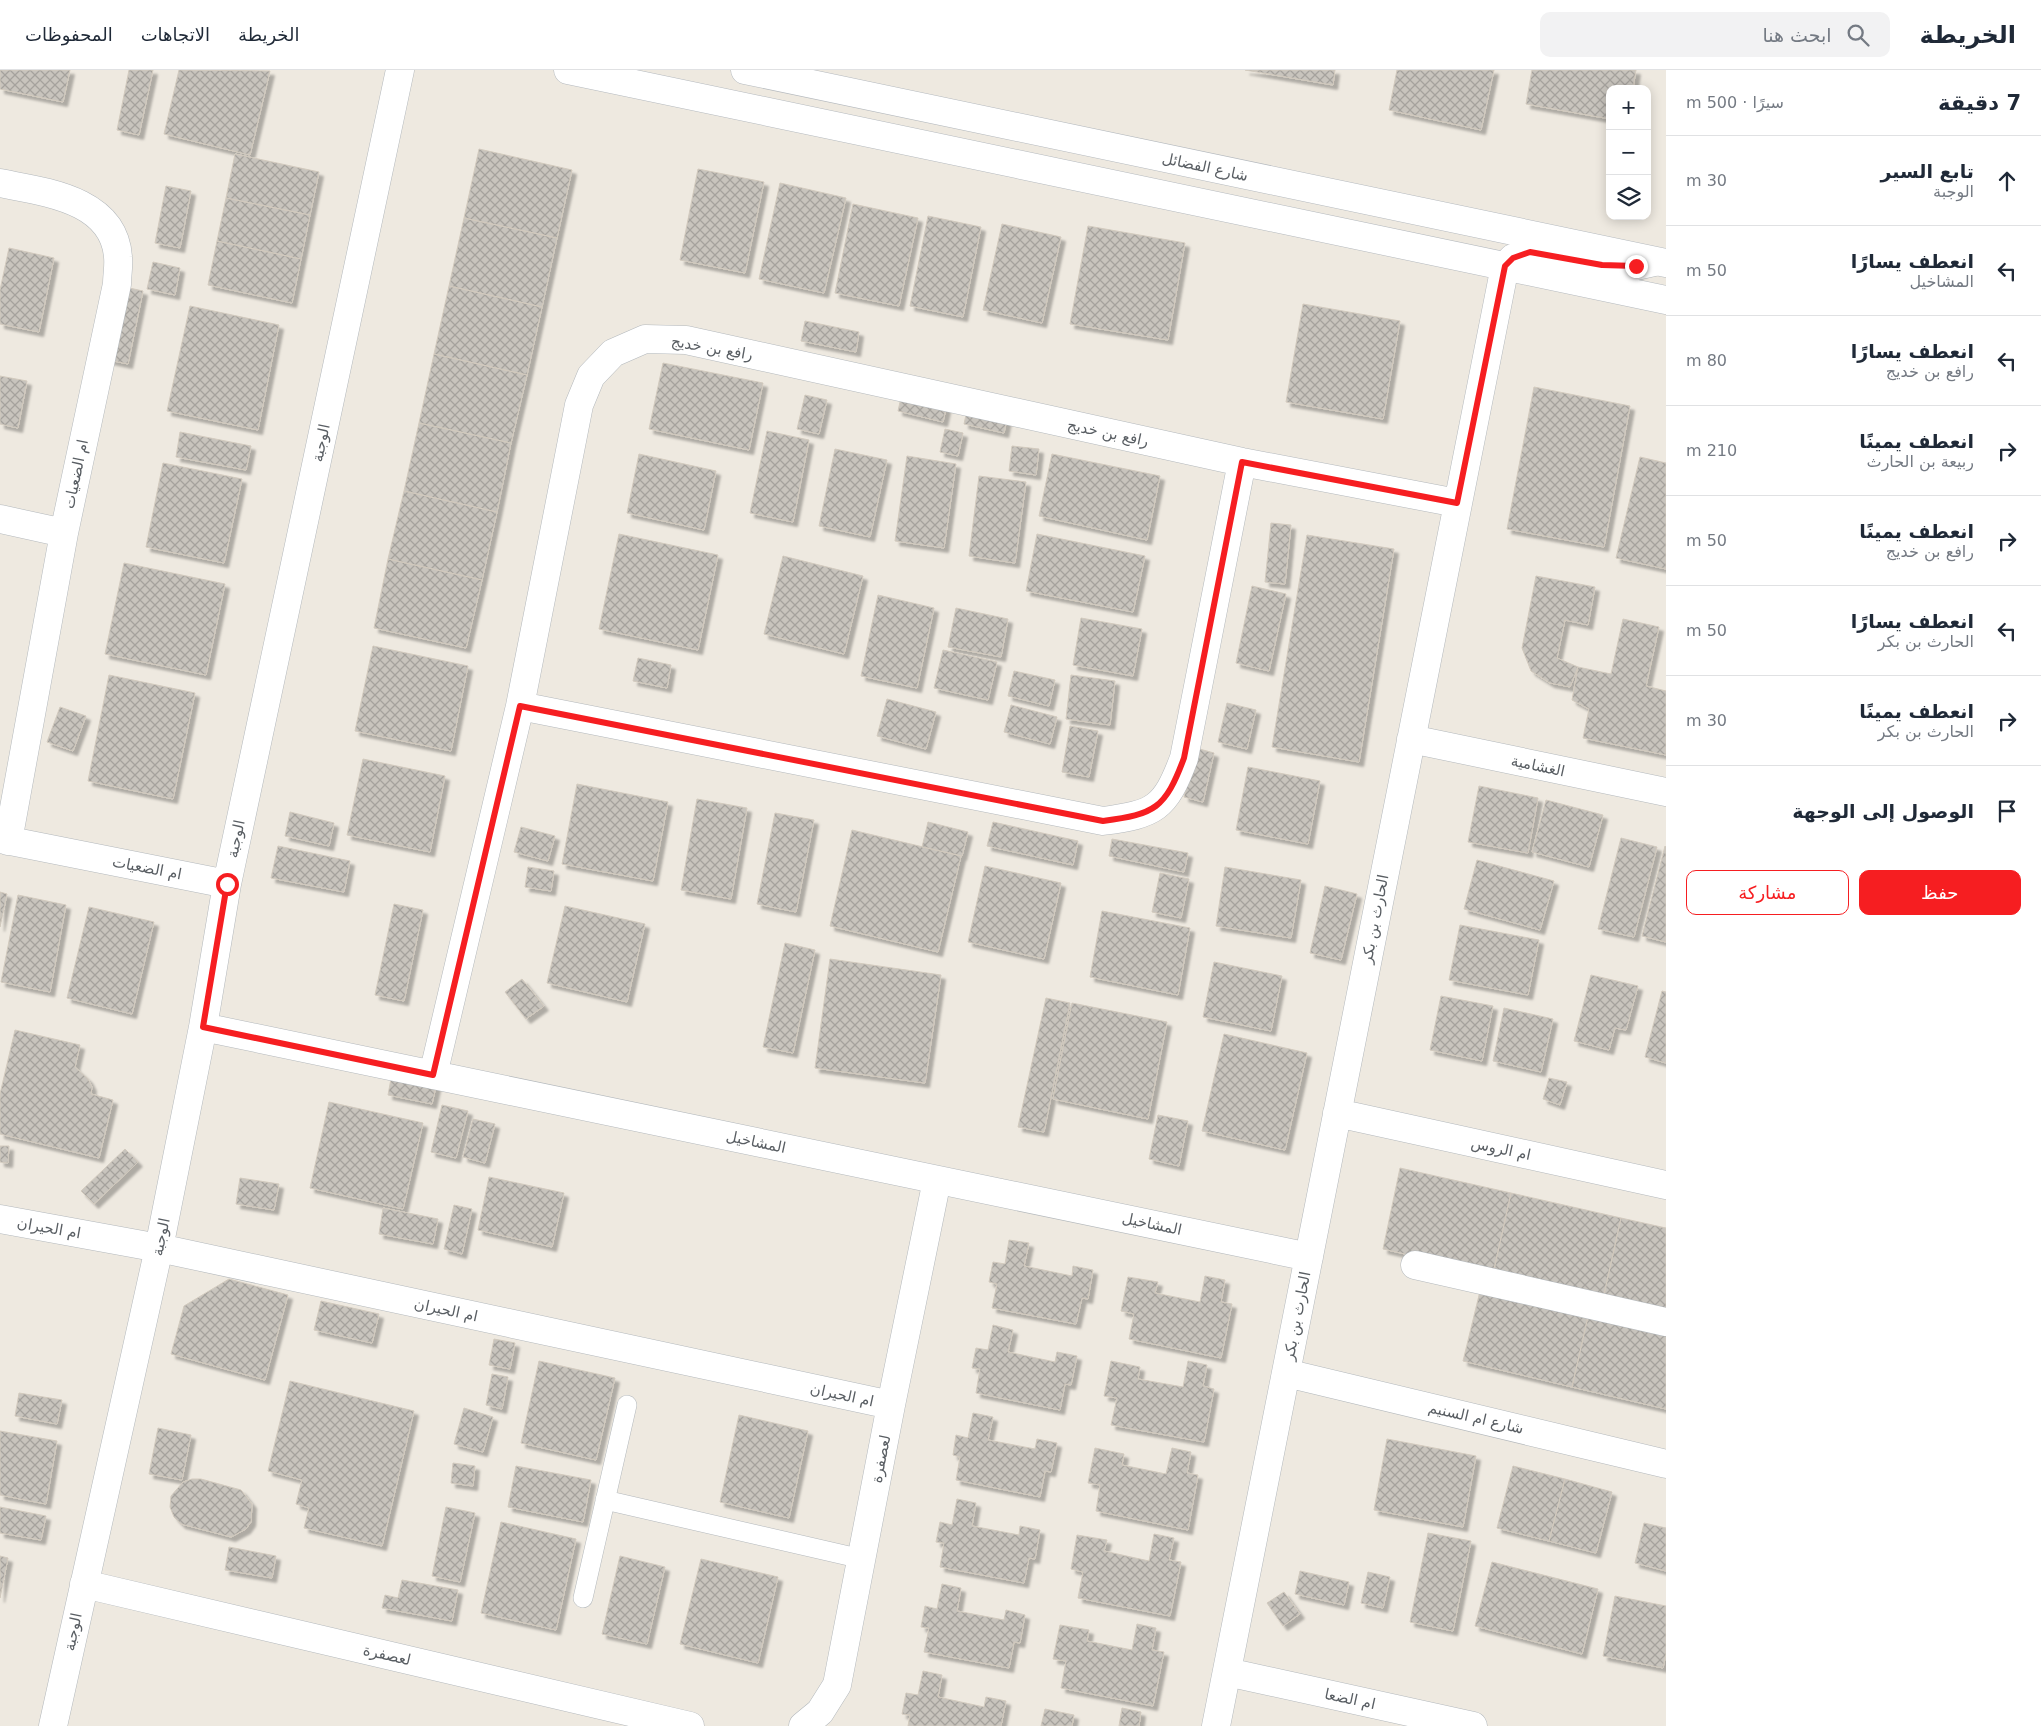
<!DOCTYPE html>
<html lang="ar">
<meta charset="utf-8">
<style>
:root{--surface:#fff;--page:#f2f2f3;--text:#1f2937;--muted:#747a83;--line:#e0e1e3;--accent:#f61e21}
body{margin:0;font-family:"DejaVu Sans","Noto Sans Arabic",sans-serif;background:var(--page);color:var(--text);direction:rtl}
.controls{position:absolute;right:15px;top:15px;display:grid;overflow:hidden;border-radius:10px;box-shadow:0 2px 12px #0003}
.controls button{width:45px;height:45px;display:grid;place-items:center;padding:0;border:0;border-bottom:1px solid var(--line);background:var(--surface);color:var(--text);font:25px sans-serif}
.stop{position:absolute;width:15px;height:15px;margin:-11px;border:4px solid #f61e21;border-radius:50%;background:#fff}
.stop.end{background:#f61e21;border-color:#fff;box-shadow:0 1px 5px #0008}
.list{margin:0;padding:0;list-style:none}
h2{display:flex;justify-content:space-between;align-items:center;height:65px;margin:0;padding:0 20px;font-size:21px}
h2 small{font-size:16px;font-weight:400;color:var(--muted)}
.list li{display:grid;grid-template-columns:32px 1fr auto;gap:15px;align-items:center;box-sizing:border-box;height:90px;padding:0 20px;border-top:1px solid var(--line)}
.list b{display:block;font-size:19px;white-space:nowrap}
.list p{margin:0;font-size:16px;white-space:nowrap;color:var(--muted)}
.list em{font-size:16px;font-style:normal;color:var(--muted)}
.actions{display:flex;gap:10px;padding:15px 20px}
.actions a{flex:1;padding:11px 0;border:1px solid var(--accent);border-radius:10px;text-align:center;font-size:18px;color:var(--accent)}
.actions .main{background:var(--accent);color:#fff}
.icon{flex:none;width:28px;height:28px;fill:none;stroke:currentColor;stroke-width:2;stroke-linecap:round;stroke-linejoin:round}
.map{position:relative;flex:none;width:1666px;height:1656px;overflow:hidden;direction:ltr}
header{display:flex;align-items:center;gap:30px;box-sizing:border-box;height:70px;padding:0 25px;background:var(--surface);border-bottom:1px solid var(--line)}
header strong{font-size:24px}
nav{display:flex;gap:28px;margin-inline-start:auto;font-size:18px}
.search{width:350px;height:45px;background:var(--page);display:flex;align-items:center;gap:12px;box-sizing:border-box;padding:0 18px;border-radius:10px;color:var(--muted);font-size:19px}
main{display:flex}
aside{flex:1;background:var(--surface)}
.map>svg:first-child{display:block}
</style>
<header>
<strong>الخريطة</strong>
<div class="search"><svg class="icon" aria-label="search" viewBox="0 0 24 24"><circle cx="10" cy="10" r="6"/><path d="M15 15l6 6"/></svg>ابحث هنا</div>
<nav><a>الخريطة</a><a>الاتجاهات</a><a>المحفوظات</a></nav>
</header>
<main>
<aside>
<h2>7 دقيقة<small>سيرًا · 500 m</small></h2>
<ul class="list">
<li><svg class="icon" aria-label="ahead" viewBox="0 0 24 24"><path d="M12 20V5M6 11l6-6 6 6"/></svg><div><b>تابع السير</b><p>الوجبة</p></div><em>30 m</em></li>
<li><svg class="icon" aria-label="left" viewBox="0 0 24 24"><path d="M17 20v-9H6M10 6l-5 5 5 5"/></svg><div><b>انعطف يسارًا</b><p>المشاخيل</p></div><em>50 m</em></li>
<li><svg class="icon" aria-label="left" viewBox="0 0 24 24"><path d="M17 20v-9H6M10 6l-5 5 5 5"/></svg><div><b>انعطف يسارًا</b><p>رافع بن خديج</p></div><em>80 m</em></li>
<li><svg class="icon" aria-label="right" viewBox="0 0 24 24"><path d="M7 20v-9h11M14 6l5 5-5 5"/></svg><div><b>انعطف يمينًا</b><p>ربيعة بن الحارث</p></div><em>210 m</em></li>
<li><svg class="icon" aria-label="right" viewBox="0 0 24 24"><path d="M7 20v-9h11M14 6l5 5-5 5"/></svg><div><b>انعطف يمينًا</b><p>رافع بن خديج</p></div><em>50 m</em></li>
<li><svg class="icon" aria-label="left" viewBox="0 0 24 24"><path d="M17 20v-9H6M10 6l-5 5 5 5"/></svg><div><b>انعطف يسارًا</b><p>الحارث بن بكر</p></div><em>50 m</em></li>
<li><svg class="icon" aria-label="right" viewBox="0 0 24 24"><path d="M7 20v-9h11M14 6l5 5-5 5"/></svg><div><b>انعطف يمينًا</b><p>الحارث بن بكر</p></div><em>30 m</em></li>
<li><svg class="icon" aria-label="arrive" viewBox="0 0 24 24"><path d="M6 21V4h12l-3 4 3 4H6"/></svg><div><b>الوصول إلى الوجهة</b></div></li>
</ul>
<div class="actions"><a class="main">حفظ</a><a>مشاركة</a></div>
</aside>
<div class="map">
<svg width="1666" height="1656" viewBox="0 0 1666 1656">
<defs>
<pattern id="building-cross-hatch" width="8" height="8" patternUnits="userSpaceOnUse" patternTransform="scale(1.25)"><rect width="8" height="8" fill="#c8c4bd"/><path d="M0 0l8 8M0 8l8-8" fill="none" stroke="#a5a29d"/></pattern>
<filter id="shadow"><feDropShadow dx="4.5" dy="4.5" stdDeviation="1" flood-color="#0004"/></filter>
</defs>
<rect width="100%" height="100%" fill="#eee9e0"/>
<path fill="url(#building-cross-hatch)" stroke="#d2cabe" filter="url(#shadow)" d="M0 0H70L63 32 0 19Z
M129 0H153L139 65 117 60Z
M179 0 270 1 250 85 164 64Z
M1245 0H1335L1333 15Z
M1397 0H1494L1481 60 1389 40Z
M1532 0H1636L1633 19H1610V49L1526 34Z
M479 79 572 100 557 168 464 148Z
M235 84 319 102 310 145 226 128Z
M698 99 764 112 745 203 680 190Z
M780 113 846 128 824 223 759 209Z
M166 116 191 121 180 178 155 173Z
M226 128 310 145 301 189 217 171Z
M853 134 918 148 899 236 835 223Z
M928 146 981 157 963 247 910 236Z
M464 148 557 168 542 237 449 216Z
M1002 154 1061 167 1042 253 983 240Z
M1088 156 1185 173 1168 270 1070 254Z
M217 171 301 189 292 233 208 215Z
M9 178 54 188 39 262 0 254V220Z
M153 192 180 198 175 225 147 219Z
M449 216 542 237 527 305 434 284Z
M125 217 143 221 128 294 109 290Z
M1303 234 1400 251 1383 349 1286 332Z
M190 236 279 255 258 360 167 341Z
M805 251 859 262 856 282 801 271Z
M434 284 527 305 511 373 419 353Z
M663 293 763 313 749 380 649 359Z
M0 306 27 311 18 358 0 354Z
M1534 317 1630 336 1604 477 1507 459Z
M902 323 947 334 943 352 898 341Z
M805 325 827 330 819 364 797 359Z
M967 340 1007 349 1004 363 964 354Z
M419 353 511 373 497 442 404 421Z
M945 359 963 363 958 386 940 382Z
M767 361 809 370 793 452 750 443Z
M180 362 251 376 246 400 176 387Z
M1012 376 1039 379 1036 405 1009 401Z
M835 379 887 390 870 467 819 456Z
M639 384 716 401 704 460 627 443Z
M1052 384 1160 406 1147 470 1039 446Z
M907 386 956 394 944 478 895 471Z
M1640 387 1666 393V499L1616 488Z
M163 393 242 409 224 493 146 477Z
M979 406 1026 412 1015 493 969 486Z
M404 421 497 442 482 510 388 489Z
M1271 453 1291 455 1285 514 1265 512Z
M619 464 718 485 698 580 599 559Z
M1037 464 1145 486 1133 542 1026 521Z
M1307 465 1394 479 1359 692 1272 677Z
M783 486 863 506 844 584 764 564Z
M388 489 482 510 466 578 374 558Z
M124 493 225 514 206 605 105 584Z
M1536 506 1595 517 1588 555 1565 550 1557 588 1578 597 1570 617 1550 613 1531 601 1522 578Z
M1252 516 1286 524 1269 601 1236 593Z
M878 525 934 538 917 618 861 606Z
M956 538 1008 549 1001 587 948 577Z
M1081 548 1142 559 1133 606 1073 595Z
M1623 549 1659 557 1646 616 1666 621V685L1583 668 1589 639 1572 630 1578 597 1611 604Z
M373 576 468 596 451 681 355 661Z
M943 580 997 592 988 630 934 618Z
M638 588 671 595 667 618 633 611Z
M1014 601 1055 610 1049 636 1008 626Z
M109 605 195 623 173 729 88 711Z
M1071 605 1115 611 1110 655 1066 649Z
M887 629 936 642 926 679 877 666Z
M1227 633 1256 640 1247 679 1218 672Z
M1011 635 1057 647 1050 674 1004 662Z
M60 637 86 646 73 681 47 672Z
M1070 656 1098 661 1089 707 1062 702Z
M1196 678 1214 683 1203 732 1184 727Z
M363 689 445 706 430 782 347 765Z
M1248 697 1320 711 1308 774 1236 760Z
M577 714 668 732 653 811 562 794Z
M1479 716 1538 728 1528 783 1468 772Z
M697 729 747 738 731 829 681 820Z
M1546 730 1603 745 1589 797 1532 782Z
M290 742 334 753 329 776 285 766Z
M775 743 814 750 796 842 757 834Z
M928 752 968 762 962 786 922 777Z
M993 752 1078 771 1073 795 987 776Z
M521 757 555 766 548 791 514 782Z
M852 760 961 786 938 882 830 856Z
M1621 768 1657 777 1634 867 1598 859Z
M1112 769 1188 783 1184 802 1109 786Z
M278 776 350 791 344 822 271 808Z
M1665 776 1666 777V872L1642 866Z
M1477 790 1554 811 1540 860 1464 839Z
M985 796 1061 813 1044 889 968 872Z
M528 797 554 801 551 821 525 817Z
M1225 797 1301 810 1291 868 1216 856Z
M1160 803 1189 809 1181 848 1152 842Z
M1325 816 1357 824 1341 890 1310 883Z
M0 822 7 824 0 857Z
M18 825 66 835 50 922 1 912Z
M394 834 423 840 404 931 375 925Z
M565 836 645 854 627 932 547 913Z
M89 837 154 852 132 944 67 928Z
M1102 841 1190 858 1178 925 1090 907Z
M1460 855 1539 870 1528 925 1449 910Z
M785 873 815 880 793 983 763 977Z
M830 889 941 905 925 1013 815 998Z
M1214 892 1282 906 1271 961 1203 947Z
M1591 905 1638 916 1626 960 1615 958 1609 980 1574 971Z
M522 909 544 936 526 949 505 922Z
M1662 921 1666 922V993L1645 987Z
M1441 926 1493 936 1482 991 1430 980Z
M1046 928 1070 933 1044 1062 1018 1057Z
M1072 933 1167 952 1148 1049 1053 1029Z
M1504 938 1553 949 1541 1002 1493 991Z
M15 960 80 975 75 997 88 1009 92 1017 91 1024 113 1030 99 1088 0 1064V1024Z
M1224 964 1307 983 1285 1080 1202 1061Z
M392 1003 437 1012 432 1034 388 1025Z
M1549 1008 1567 1012 1560 1035 1543 1029Z
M329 1032 423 1053 403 1139 310 1118Z
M442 1035 468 1041 456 1088 431 1082Z
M1158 1045 1188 1051 1179 1096 1149 1089Z
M473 1049 495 1054 485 1093 463 1087Z
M0 1076H9L8 1093 0 1092Z
M125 1079 138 1092 94 1134 81 1121Z
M1400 1098 1511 1123 1493 1204 1383 1179Z
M489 1107 564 1123 552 1177 478 1160Z
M240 1108 279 1114 274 1140 236 1134Z
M1511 1123 1621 1148 1603 1229 1493 1204Z
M454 1135 472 1139 462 1184 444 1179Z
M383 1138 438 1149 433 1174 379 1164Z
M1621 1148 1666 1158V1243L1603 1229Z
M1009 1170 1029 1173 1024 1196 1072 1206 1073 1196 1093 1200 1088 1229 1082 1228 1076 1254 992 1238 997 1214 989 1212 993 1192 1005 1194Z
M1205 1206 1225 1210 1221 1232 1232 1234 1221 1288 1129 1269 1134 1244 1121 1241 1128 1207 1158 1212 1155 1223 1200 1232Z
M229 1209 288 1225 265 1310 171 1284 184 1236Z
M1481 1217 1589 1242 1572 1317 1463 1291Z
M321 1231 379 1244 372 1273 314 1260Z
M1589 1242 1666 1260V1339L1572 1317Z
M993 1255 1013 1260 1008 1282 1055 1292 1057 1282 1077 1286 1071 1315 1065 1314 1060 1340 976 1323 980 1299 972 1298 976 1278 988 1280Z
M494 1269 515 1273 510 1299 489 1295Z
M539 1291 615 1308 596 1390 521 1373Z
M1111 1291 1140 1297 1138 1309 1183 1317 1188 1291 1207 1295 1203 1316 1214 1319 1204 1372 1111 1355 1117 1328 1104 1326Z
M492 1304 508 1307 502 1339 486 1335Z
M290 1311 414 1341 382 1476 304 1458 309 1438 296 1434 302 1410 268 1401Z
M19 1323 62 1330 57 1354 15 1346Z
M464 1338 493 1347 483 1382 454 1374Z
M973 1343 993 1347 988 1370 1035 1379 1037 1369 1057 1373 1051 1402 1045 1401 1040 1427 956 1410 960 1387 953 1385 956 1365 968 1368Z
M739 1345 808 1361 789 1448 720 1432Z
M158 1358 191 1365 182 1410 149 1404Z
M0 1361 57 1371 46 1434 0 1425Z
M1387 1369 1476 1386 1463 1457 1374 1440Z
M1095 1378 1124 1384 1122 1395 1166 1404 1172 1378 1191 1382 1187 1403 1198 1405 1188 1460 1096 1441 1100 1415 1088 1413Z
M453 1393 475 1396 473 1416 451 1413Z
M516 1396 591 1410 583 1452 508 1437Z
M1513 1396 1565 1409 1549 1471 1497 1458Z
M192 1409H201L241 1420 252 1434 251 1452 246 1459 231 1467 181 1454 174 1447 170 1437 171 1426 183 1412Z
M1565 1409 1612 1422 1596 1483 1549 1471Z
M957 1429 976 1433 972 1456 1019 1465 1020 1456 1040 1460 1035 1489 1029 1488 1024 1513 940 1497 944 1473 936 1472 940 1452 952 1455Z
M0 1437 46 1446 41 1470 0 1463Z
M446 1437 475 1443 460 1512 432 1506Z
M501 1452 576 1469 556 1560 481 1543Z
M1644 1453 1666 1458V1501L1635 1493Z
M1428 1463 1471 1471 1453 1561 1410 1552Z
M1154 1464 1174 1468 1169 1490 1181 1492 1170 1546 1078 1528 1083 1502 1071 1499 1077 1465 1107 1470 1104 1481 1149 1491Z
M229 1477 276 1486 272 1508 225 1500Z
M0 1486 8 1488 0 1528Z
M620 1486 665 1497 647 1574 602 1564Z
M701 1489 778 1507 758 1593 680 1574Z
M1492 1492 1598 1519 1582 1584 1475 1556Z
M1300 1501 1349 1512 1344 1535 1295 1524Z
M1368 1502 1390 1507 1383 1538 1361 1533Z
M402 1510 458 1520 452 1551 382 1538 385 1525 398 1528Z
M942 1514 961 1518 957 1541 1004 1550 1006 1540 1025 1545 1020 1573 1014 1572 1009 1598 924 1582 929 1558 921 1557 925 1536 937 1539Z
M1284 1522 1300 1544 1283 1556 1267 1533Z
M1615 1526 1666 1536V1584L1663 1598 1603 1586Z
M1137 1554 1156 1558 1152 1580 1164 1582 1153 1636 1061 1618 1066 1591 1053 1589 1060 1555 1089 1560 1087 1571 1132 1580Z
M923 1601 942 1605 938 1627 984 1637 986 1627 1006 1631 1001 1656H908L910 1645 902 1644 906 1623 918 1625Z
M1122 1638 1141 1642 1139 1656H1119Z
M1045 1639 1074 1645 1072 1656H1041Z"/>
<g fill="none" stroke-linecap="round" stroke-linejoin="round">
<g stroke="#b3b8bc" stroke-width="20">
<path id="lane" d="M605 1430 862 1489
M583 1528 627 1335"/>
</g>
<g stroke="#b3b8bc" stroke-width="29">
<path id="street" d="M0 113C44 122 114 129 118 187 119 196 117 205 117 214L64 463 8 771
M0 449 64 463
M520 636 1103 751C1155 744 1165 739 1184 688L1242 392
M1411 669 1666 722
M0 769 227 814
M203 957 1309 1187
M433 1005 520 636 579 335 591 306 613 283 645 269 686 270 1242 392 1457 433
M1337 1043 1666 1115
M0 1149 159 1178 891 1335
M1415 1195 1666 1252
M1286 1303 1666 1394
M84 1514 690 1656
M1227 1602 1473 1656
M53 1656 159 1178 203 957 227 814 400 0
M803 1656 820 1642 837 1615 891 1335 937 1110
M1216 1656 1505 196 1513 188 1530 182 1615 197 1636 196 1654 192"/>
</g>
<g stroke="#b4b9be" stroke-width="29">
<path id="secondary" d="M568 0 1666 230
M745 0 1666 193"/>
</g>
<use href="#lane" stroke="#fff" stroke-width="19"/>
<use href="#street" stroke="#fff" stroke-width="28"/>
<use href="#secondary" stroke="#fff" stroke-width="28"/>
</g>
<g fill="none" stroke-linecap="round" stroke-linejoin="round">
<path stroke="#f61e21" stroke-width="6" d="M227 814 203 957 433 1005 520 636 1103 751C1155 744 1165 739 1184 688L1242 392 1457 433 1505 196 1513 188 1530 182 1602 195 1636 196"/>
</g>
<g text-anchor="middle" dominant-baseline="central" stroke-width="4" stroke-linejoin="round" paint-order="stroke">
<g font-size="15" fill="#595e63" stroke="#fff">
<text transform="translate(1205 97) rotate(12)">شارع الفضائل</text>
<text transform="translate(712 278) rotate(10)">رافع بن خديج</text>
<text transform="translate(1108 363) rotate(12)">رافع بن خديج</text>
<text transform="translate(321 373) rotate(-78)">الوجبة</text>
<text transform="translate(76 404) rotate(-78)">ام الضعيات</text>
<text transform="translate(1538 696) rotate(12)">الغشامية</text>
<text transform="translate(236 769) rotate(-78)">الوجبة</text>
<text transform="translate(147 798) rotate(11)">ام الضعيات</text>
<text transform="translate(1375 849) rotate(-79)">الحارث بن بكر</text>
<text transform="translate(756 1072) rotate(12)">المشاخيل</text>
<text transform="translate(1501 1079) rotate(12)">ام الروس</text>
<text transform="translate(1152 1154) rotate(12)">المشاخيل</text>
<text transform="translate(49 1158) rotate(10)">ام الحيران</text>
<text transform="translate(161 1167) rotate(-78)">الوجبة</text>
<text transform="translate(446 1240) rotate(12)">ام الحيران</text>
<text transform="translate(1297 1246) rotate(-79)">الحارث بن بكر</text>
<text transform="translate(842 1325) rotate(12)">ام الحيران</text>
<text transform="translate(1476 1348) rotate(13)">شارع ام السنيم</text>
<text transform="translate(881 1389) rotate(-79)">لعصفرة</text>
<text transform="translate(73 1562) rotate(-78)">الوجبة</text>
<text transform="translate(387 1585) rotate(13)">لعصفرة</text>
<text transform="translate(1350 1629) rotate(12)">ام الضعا</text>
</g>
</g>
</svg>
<div class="controls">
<button>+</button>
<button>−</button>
<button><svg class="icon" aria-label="layers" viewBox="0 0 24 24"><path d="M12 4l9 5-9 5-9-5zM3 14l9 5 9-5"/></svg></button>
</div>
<div class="stop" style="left:227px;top:814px"></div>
<div class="stop end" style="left:1636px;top:196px"></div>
</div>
</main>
